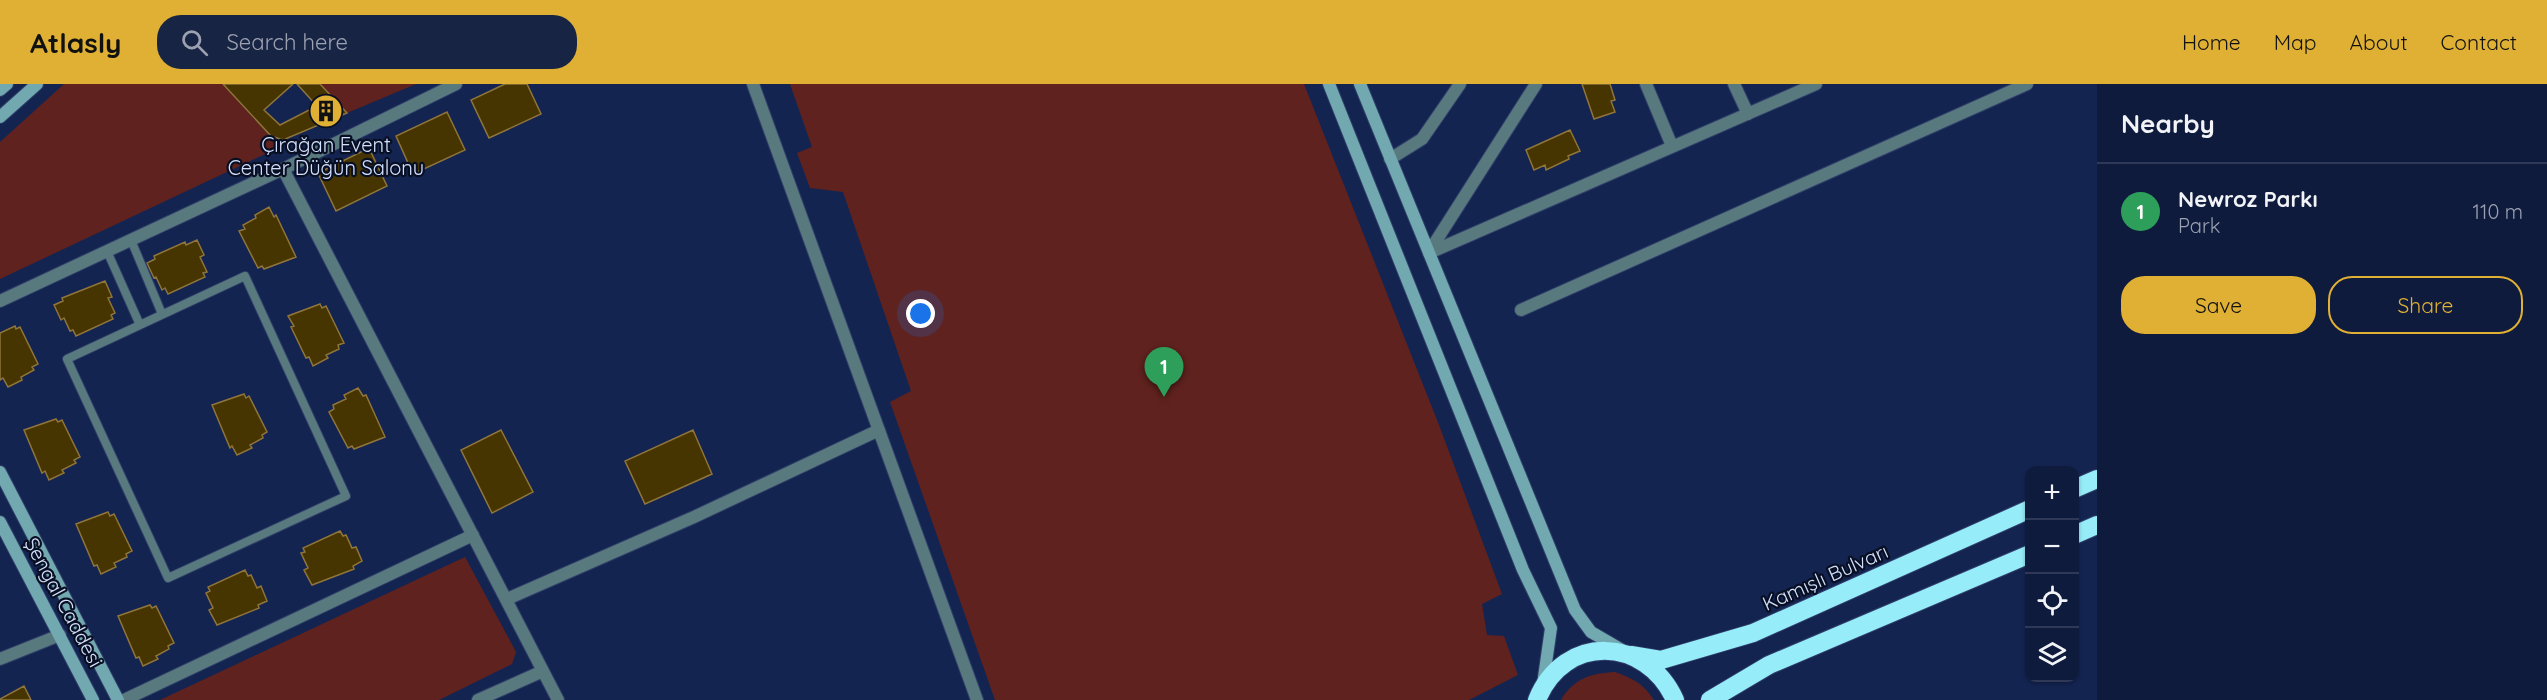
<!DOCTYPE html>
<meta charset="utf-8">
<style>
:root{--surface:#0f1b3d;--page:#182444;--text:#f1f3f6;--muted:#9ba1b0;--line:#2f3957;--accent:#dfb034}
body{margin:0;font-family:Quicksand,sans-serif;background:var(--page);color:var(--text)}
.controls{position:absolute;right:18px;bottom:18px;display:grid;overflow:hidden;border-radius:12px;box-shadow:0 2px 4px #0004}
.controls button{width:54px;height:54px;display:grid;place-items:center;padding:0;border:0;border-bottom:2px solid var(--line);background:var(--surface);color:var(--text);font:30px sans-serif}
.you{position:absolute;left:921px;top:230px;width:21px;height:21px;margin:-15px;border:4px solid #fff;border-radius:50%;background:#1a73e8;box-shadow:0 0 0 9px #1a73e833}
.badge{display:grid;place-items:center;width:39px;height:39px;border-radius:50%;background:var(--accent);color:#fff;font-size:20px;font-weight:700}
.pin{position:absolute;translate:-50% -50px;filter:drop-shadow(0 2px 3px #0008)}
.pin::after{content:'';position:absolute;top:32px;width:21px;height:18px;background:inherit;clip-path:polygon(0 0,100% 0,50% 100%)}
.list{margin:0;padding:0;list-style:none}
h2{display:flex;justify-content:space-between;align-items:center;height:78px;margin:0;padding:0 24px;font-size:26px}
h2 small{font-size:20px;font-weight:400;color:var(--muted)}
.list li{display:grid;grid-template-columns:39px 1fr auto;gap:18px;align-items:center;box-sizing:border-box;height:96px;padding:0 24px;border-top:2px solid var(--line)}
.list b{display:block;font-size:22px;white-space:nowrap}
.list p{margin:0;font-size:20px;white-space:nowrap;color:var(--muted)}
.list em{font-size:20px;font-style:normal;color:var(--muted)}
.actions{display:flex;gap:12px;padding:18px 24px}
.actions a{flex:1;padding:14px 0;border:2px solid var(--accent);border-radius:24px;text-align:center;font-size:21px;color:var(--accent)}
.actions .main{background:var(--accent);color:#111}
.icon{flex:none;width:33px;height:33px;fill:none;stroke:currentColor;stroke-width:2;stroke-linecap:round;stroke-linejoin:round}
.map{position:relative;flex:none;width:2097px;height:616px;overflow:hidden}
header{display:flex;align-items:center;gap:36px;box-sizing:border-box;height:84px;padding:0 30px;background:var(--accent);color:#111}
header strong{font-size:28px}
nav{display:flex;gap:33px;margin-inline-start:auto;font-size:21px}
.search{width:420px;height:54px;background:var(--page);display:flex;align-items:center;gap:15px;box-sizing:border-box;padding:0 21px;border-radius:24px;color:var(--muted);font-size:22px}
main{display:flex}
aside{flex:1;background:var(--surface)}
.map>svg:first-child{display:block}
</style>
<header>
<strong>Atlasly</strong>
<div class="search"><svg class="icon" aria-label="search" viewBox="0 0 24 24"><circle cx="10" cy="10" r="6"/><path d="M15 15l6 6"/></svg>Search here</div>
<nav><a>Home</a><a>Map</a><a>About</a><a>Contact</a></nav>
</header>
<main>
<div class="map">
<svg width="2097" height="616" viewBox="0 0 2097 616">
<rect width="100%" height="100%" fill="#142451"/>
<path fill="#60221e" d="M64 0H223L280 63 0 195V58Z
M320 0H416L347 29Z
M790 0H1304L1439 341 1502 510 1482 520 1487 551 1504 552 1518 591 1469 616H995L890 318 911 307 843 108 810 104 797 69 812 63Z
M465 473 516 568 512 580 439 616H160Z
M1615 588C1632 594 1644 600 1654 616H1561C1573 595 1591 589 1615 588Z"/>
<path fill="#463401" stroke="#8f753a" stroke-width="1.5" d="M223 0H293L264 26 280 41 317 22 297 0H320L347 29 283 56 271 52Z
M505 0H527L541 30 489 54 471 16Z
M1582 0H1610L1615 16 1611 17 1615 28 1594 35Z
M447 28 465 66 413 90 396 52Z
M1570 46 1580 67 1568 72 1569 75 1546 86 1545 81 1534 86 1526 66Z
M369 64 387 102 336 127 318 89Z
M269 123 274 133 276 131 296 173 264 185 262 182 258 184 239 147 245 145 243 141 256 134 255 131Z
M197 156 204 171 200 173 207 188 203 189 205 193 168 210 165 204 162 206 156 193 154 194 147 179 155 175 154 172 185 158 186 161Z
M105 197 112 213 108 214 115 229 111 231 113 235 76 252 73 246 70 247 64 234 61 236 54 221 63 217 62 214Z
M320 220 322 224 326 222 344 259 338 261 339 265 326 271 328 274 313 282 309 273 306 274 291 243 294 242 288 232Z
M15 242 16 245 20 243 38 280 32 283 34 286 21 293 22 296 8 303 3 294 0 296V249Z
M358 304 363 312 366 311 385 353 354 365 352 362 348 364 329 328 334 325 333 321 346 315 344 311Z
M244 310 246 314 249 312 267 348 262 351 263 354 250 361 252 364 237 371 232 362 230 364 212 321Z
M56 335 58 338 62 336 80 373 74 376 76 379 62 386 64 389 49 396 45 387 42 389 24 346Z
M501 346 533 408 492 429 461 366Z
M693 346 712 390 645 420 625 377Z
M108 428 110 432 114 430 132 467 126 470 127 473 114 479 116 483 101 490 97 481 94 482 76 440Z
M340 447 343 452 346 451 352 464 356 463 362 477 353 482 354 485 312 501 304 486 308 484 301 469 305 468 303 464Z
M245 486 248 492 251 491 257 504 261 502 267 517 258 521 259 524 217 541 209 526 213 524 206 509 210 507 208 503Z
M150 521 152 524 156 522 174 559 168 562 169 565 156 572 158 575 143 582 139 573 136 574 118 532Z
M24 602 31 616H0V615Z"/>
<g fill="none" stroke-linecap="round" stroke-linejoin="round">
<g stroke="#2f3e69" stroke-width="10">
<path id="lane" d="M131 156 162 230
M107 167 140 241
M245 192 346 412 168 494 67 275Z"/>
</g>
<g stroke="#2f3e69" stroke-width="14">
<path id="street" d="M753 0 977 616
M1646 0 1672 62
M1734 0 1748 30
M1390 75 1422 55 1460 0
M283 85 558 616
M1429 168 1536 0
M1429 169 1816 0
M0 217 283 85 456 0
M1521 226 2027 0
M507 515 694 433 879 346
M0 575 60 551
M124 616 473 451
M478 616 543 587"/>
</g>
<g stroke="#2f3e69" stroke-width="14">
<path id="secondary" d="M1329 0 1523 486 1551 544 1543 600
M1360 0 1575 526 1591 548 1622 566
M0 6 7 0
M0 33 37 0
M0 388 118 616
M0 438 93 616"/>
</g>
<g stroke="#2f3e69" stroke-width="20">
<path id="highway" d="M2074 405 2097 395
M2074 451 2097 441
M1631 571 1661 576 1753 549 2030 425
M1537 616C1564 549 1646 552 1675 616
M1710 616 1769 581 2030 470"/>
</g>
<use href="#lane" stroke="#58797e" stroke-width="8"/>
<use href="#street" stroke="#58797e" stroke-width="12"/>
<use href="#secondary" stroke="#72a8af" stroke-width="12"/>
<use href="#highway" stroke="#96ecf8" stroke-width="18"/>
</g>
<defs>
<g id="building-disc" transform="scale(1.725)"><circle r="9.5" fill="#dfb034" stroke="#080f23"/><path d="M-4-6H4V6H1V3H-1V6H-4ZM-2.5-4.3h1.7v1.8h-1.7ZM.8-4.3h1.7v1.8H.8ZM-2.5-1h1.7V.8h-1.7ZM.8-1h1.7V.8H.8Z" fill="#111"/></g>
</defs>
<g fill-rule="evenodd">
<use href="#building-disc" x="326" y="27"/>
</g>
<g text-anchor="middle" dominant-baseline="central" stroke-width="4.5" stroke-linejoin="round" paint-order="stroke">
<g font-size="20" fill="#d3e0fd" stroke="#080f23">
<text x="326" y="60">Çırağan Event<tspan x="326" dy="23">Center Düğün Salonu</tspan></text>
</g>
<g font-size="20" fill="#d3e0fd" stroke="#080f23">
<text transform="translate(1825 493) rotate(-24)">Kamışlı Bulvarı</text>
<text transform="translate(64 518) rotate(62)">Şengal Caddesi</text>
</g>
</g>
</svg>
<div class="controls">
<button>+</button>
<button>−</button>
<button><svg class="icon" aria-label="locate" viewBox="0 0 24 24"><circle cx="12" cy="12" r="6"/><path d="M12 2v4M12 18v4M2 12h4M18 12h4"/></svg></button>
<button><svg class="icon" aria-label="layers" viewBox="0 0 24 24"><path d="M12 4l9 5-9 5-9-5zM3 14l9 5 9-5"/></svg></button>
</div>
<div class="you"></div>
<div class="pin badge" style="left:1164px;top:313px;background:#2e9e5b">1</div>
</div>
<aside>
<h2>Nearby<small></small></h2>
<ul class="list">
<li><span class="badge" style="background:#2e9e5b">1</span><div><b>Newroz Parkı</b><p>Park</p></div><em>110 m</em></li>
</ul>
<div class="actions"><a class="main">Save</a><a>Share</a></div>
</aside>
</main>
